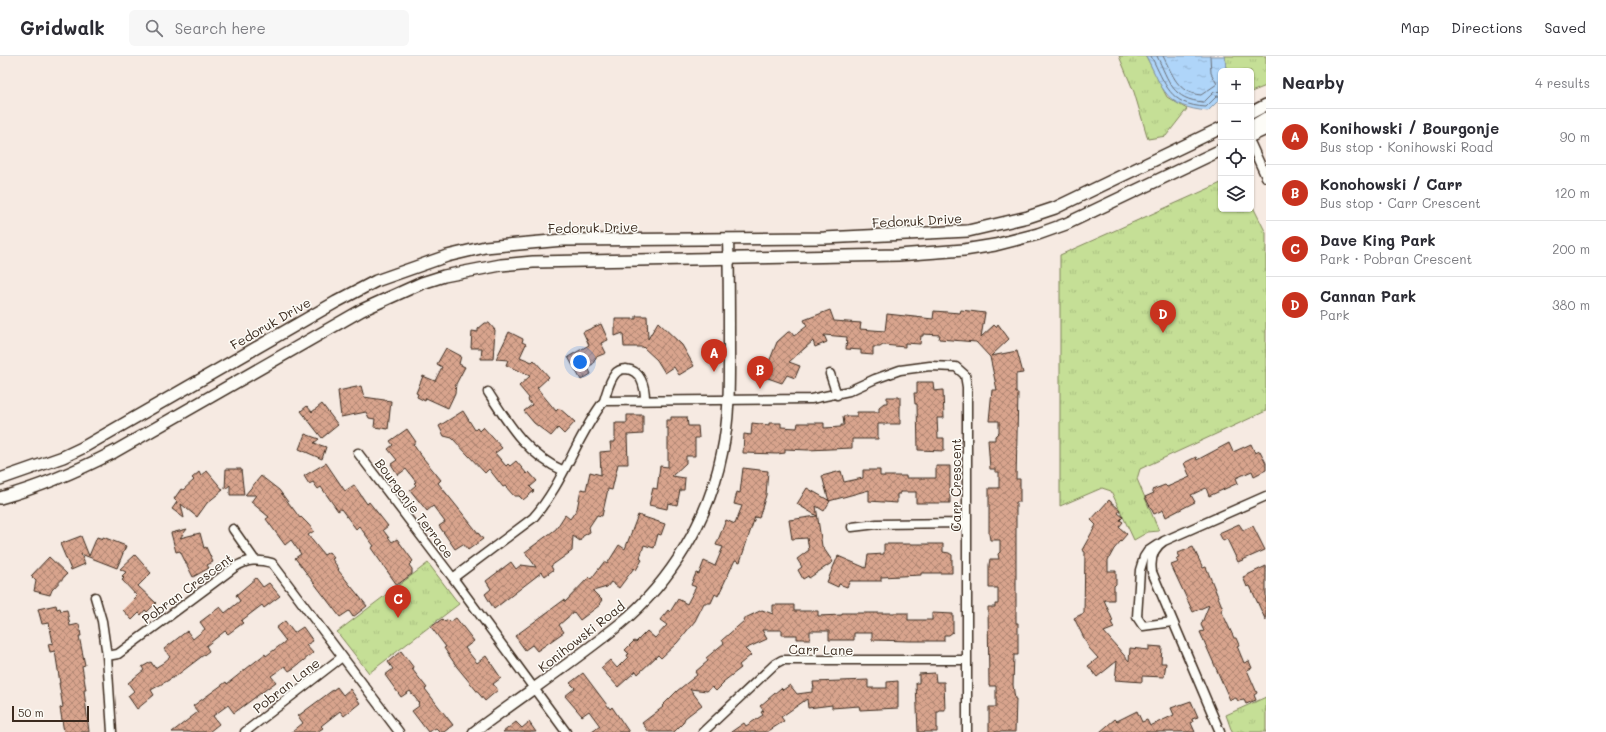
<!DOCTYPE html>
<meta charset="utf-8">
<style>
:root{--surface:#fff;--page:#f7f7f7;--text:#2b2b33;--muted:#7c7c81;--line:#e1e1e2;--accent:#c8321e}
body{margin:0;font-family:Mali,sans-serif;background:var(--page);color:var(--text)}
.controls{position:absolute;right:12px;top:12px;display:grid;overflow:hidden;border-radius:6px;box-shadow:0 1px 3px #0004}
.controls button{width:36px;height:36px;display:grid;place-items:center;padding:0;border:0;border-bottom:1px solid var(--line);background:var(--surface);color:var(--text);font:20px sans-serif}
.scale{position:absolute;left:12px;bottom:10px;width:77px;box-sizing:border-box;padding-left:4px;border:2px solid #3b2a1e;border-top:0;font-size:11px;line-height:14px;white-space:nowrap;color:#3b2a1e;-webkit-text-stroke:3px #fdfcf7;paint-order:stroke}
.you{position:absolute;left:580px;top:306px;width:14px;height:14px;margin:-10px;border:3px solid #fff;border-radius:50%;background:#1a73e8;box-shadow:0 0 0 6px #1a73e833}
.badge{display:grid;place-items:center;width:26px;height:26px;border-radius:50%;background:var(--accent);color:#fff;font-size:13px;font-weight:700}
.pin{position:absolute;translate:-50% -33px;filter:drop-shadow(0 1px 2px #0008)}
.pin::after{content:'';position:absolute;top:21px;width:14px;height:12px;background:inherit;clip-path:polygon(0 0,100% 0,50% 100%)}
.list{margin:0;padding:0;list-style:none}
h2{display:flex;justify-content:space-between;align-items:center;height:52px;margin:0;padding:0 16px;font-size:17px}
h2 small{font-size:13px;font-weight:400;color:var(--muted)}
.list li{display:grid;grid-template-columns:26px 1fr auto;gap:12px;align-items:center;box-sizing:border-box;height:56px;padding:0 16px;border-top:1px solid var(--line)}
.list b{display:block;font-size:15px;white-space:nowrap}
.list p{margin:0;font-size:13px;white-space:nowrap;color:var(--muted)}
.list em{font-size:13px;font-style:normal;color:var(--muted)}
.icon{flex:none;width:22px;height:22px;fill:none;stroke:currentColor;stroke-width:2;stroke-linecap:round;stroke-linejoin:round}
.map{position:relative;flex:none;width:1266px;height:676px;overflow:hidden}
header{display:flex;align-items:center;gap:24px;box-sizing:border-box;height:56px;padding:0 20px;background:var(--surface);border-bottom:1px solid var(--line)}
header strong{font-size:19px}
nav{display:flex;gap:22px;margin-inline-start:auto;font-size:14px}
.search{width:280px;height:36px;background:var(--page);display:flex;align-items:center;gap:10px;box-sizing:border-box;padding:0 14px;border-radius:6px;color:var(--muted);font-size:15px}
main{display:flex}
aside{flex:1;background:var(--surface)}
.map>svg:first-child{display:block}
</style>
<header>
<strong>Gridwalk</strong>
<div class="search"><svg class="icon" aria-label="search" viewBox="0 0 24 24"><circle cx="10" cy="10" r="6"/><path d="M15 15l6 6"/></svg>Search here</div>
<nav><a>Map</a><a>Directions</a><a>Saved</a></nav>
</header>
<main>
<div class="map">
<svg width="1266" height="676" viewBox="0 0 1266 676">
<defs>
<pattern id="grass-tufts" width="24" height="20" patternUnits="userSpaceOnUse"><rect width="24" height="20" fill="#c5df96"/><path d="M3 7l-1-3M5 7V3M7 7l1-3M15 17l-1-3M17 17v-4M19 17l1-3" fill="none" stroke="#aac081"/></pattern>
<pattern id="water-ripples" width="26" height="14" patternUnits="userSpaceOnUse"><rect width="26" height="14" fill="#afd5f9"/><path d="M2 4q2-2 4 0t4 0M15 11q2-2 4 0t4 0" fill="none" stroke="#97b7d5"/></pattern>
<pattern id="building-cross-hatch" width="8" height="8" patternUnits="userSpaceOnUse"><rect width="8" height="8" fill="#d8a48d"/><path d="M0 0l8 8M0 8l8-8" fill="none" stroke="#b08673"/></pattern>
</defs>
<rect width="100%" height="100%" fill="#f6eae2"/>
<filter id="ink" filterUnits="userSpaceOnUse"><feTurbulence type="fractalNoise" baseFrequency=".025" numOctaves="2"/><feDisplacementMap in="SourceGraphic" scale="8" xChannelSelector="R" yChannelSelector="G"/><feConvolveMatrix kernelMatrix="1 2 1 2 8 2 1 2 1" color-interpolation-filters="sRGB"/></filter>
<g filter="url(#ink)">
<path fill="url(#grass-tufts)" stroke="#80845a" d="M1119 0H1146L1167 41 1187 53 1166 80 1148 83 1134 36Z
M1225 0H1266V30L1251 36V15H1226Z
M1221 127V153H1251V147L1266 177V355L1140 413 1137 423 1159 475 1148 476 1134 484 1111 435 1102 432 1060 450V199Z
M428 507 459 548 369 617 337 576Z
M1266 641V676H1232L1226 659Z"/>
<path fill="url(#water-ripples)" stroke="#8191a1" d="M1146 0H1225L1226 15H1221L1220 43 1208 55C1165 51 1164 35 1146 0Z"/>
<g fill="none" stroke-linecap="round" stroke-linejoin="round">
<path stroke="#696e76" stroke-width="1" d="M1151 0C1166 29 1169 49 1206 51L1217 40H1221
M1157 0C1169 25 1172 44 1204 46L1214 36 1221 35
M1163 0C1173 19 1177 37 1201 39L1217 28 1211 17 1210 0"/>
</g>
<path fill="url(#building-cross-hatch)" stroke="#3b2a1e" d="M830 254 834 265 861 267 860 273 885 275 887 258 933 263 934 255 960 257 961 254 985 257 981 281 994 269 996 271 998 268 1009 283 991 300 1017 295 1023 317 1016 318V337H1018L1016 423H1020V446H1016V567H1018V599H1014L1013 629 1015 643H1016L1015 676H989V651H996V630H989L988 551H995V548H998V532H989V509L990 503H999L998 498 1000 496V484H990L989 478V432H999V416H995V413H990L989 398 988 384H995V380L999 376V365H989L992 334H997L990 301 976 286 939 283 940 279 923 278V280H921L920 288 905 287V291L883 289 880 291H873V299L861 298V294L846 293 847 281 824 279 827 286 815 291 813 285 789 306 800 310 795 322 787 319 782 327 765 321 766 317 765 316 777 286 788 276H791L794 280 807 270 804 264Z
M636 260H647L648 283 658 266 682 289 694 310 679 319 674 311 665 317 657 304 643 291H624L623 277 615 280V263H636Z
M485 267H489L495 274 493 303H481L482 292H471L472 275 478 276V273Z
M601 268 608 284 601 287 606 297 596 301 593 308 588 311 591 318 581 324 568 301 589 289 583 276Z
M509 276 523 283 522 286 526 288 520 301 532 306 534 304 549 321 537 332 556 355 559 352 575 366 564 378 558 372 551 380 534 367 524 355 532 349 528 344 529 342 519 330 530 320 506 309 508 304 496 303Z
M446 292 461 300 459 308 465 311 456 328 455 337 448 352 426 342 425 345 417 341 418 338 416 337 423 320 435 325 442 311 437 308Z
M917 326H933L934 335 943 334 944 362H937L938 382H944V395L918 394 917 348H915L914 337H917Z
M361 330 364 341 391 345 388 373 374 371 375 363 369 362 366 356 341 361 338 335Z
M887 341H900V368H878V383H852V392L808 394 785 393V397L777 398 743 397 744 378 751 379 752 367 769 369V367H781V371L797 372 798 367H824V372L841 371V369H844L843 360H857V356H879V351L884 347H887Z
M322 348 338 369 322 382 301 355 307 350 312 356Z
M463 355 475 374 477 372 479 375 483 371 502 392 495 397 506 410 508 408 510 410 516 405 527 418 529 416 537 425 530 431 534 435 523 444 519 440H514L505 430 503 431 489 413 485 417 452 382 444 380 439 370Z
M627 359H643V378L627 379 628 408H618L612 434 608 433 602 460 597 459 589 471 590 476 583 480 580 485 573 480 572 495 551 510 553 514 545 520 542 516 494 553 485 538 491 533 486 525 511 506 516 513 521 509 536 511 525 496 556 473 565 459 570 463 577 453 581 433 586 434 590 416 601 419 600 396 611 395 610 386H615V367H627Z
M671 361H687L688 370H698L699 382H695V400H686V407L672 420 685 422 684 434H680L677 449 668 447 667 453 649 449 653 432 657 433 660 410 668 411V372H666V364H671Z
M407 373 416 386 413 388 419 397 441 424 438 427 483 483 468 494 463 488 455 493 439 470 445 466 433 450 427 455 410 434 416 429 414 427 416 426 406 413 398 419 391 408 397 404 388 393 393 389 390 385Z
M305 378 319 383 314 387 326 391 322 403 299 393Z
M1229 387 1233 396 1251 388 1255 397 1260 395 1266 407V414L1254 420 1252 415 1236 422 1238 427 1209 440 1206 432 1191 439 1195 446 1166 461 1163 454 1154 458 1145 441 1154 437 1152 434 1165 429 1167 431 1190 421 1184 407 1196 401 1197 404Z
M326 407 345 435 354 429 367 448 369 446 388 470 383 474 392 486 397 483 413 505 409 509 412 513V518L397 529 371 492 374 490 359 470 356 473 341 453 338 455 321 431 318 433 313 426 309 428 304 420Z
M936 410H950V447H916V436H900V438H897V447L869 445V434L829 445 822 420 841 415 844 426 863 422V414H880V420H906V422H936Z
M743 412 768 415 766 439 759 462 755 461 740 506 735 504 718 540 715 538 711 547H704L695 565 677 587 661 602 658 599 638 618 636 615 618 631 601 612 610 604 617 612 628 601 627 599 629 598 625 594 634 585 636 586 647 575 655 582 667 569 660 564 668 554 670 556 678 543 687 548 696 531 691 529 696 517 699 518 704 505 715 510 723 491 716 489 726 464 735 468 742 450 734 448 737 436 740 437Z
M226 413H241L244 439H230V429L225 433Z
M207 415 223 434 207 447 197 461 181 448 184 462 172 453 177 446 174 443 181 433 183 434 194 424 192 422 199 416 201 420Z
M261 420 279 434 300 462 301 461 308 468 314 475 308 479 324 499 329 496 334 502 332 503 339 513 338 514 367 550 353 561 349 555 340 561 295 502 301 498 291 484 285 489 266 463 269 461 251 446 256 439H245Z
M807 432 830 445 824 455 816 450 822 490 833 506 809 522 808 520 803 523 798 514 802 511 797 503 809 494 807 482 792 483 789 464 817 460 797 448Z
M1109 444 1120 454 1118 457 1123 461 1120 464 1123 466 1119 471 1127 478 1114 493 1108 504V515H1116V528L1114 530V544H1104L1113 565 1111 566 1114 572 1104 576 1129 605 1130 592 1149 594V590L1162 591 1161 607H1166L1164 621 1142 620V626L1115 624 1117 605 1097 621 1088 610 1098 602 1089 592 1074 562 1084 557 1085 496 1082 494 1096 469 1091 464Z
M638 459 665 468 661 479 658 478 654 492 644 489 640 502 642 504 636 514 634 512 619 532 611 526 607 531 593 535 602 544 599 548 600 549 580 564 574 556 559 569 564 576 537 595 532 589 525 594 515 580 564 544 565 546 589 521 591 523 604 506 607 508 619 489 625 493Z
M1239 468 1243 474 1253 470 1265 494 1238 506 1227 483 1223 485 1219 477Z
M187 473 180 482 200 477 204 492 206 491 213 506 207 509 209 512 193 521 180 495 176 496 171 477Z
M81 480 89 500 97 481 103 483V481L126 490 117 512 81 498 85 508 71 514 60 488Z
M884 488H943V496L949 497 952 499V517H921V519L881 521V525H850L847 531 839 528 838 531 827 526 838 500 866 512 868 499 884 498Z
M1193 491 1203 512 1206 511 1223 553 1221 554 1234 582H1236L1239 589 1237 590 1244 607 1249 605 1252 612 1247 614 1257 637 1254 639 1256 644 1246 648 1244 644 1238 645 1236 642 1230 644 1200 576 1204 575 1201 569 1209 549 1193 556 1171 509 1179 506 1177 503 1180 502 1178 497Z
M135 499 151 517 138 530 156 547 147 556 145 554 141 559 139 557 132 564 123 554 137 540 122 524 124 522 122 520 126 516 120 513Z
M49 501 67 518 52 534 50 539 34 535 36 525 31 520Z
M1266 510V565L1250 530 1247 531 1243 521Z
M256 522 263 531 269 527 280 540 264 552 262 549 241 565 243 567 228 578 225 575 206 590 209 595 176 620 151 634 154 639 137 653 128 640 134 635 128 627 144 614 142 611 151 606 155 612 163 607 170 601 164 593 187 575 193 583 205 573 200 566 220 551 225 557 240 545 236 539Z
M56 549 57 553 60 552 61 555 67 554 70 570 79 568 81 580H79L85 609 82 610 86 634H84L89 676H64L60 652 63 651 59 627H60L55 595 50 596 48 588 53 587 49 567 42 568 38 553Z
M773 549H794V555H818V560L842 559V557H908V564H932V557L953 558V576L949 579H944V585H910L872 584V577H854V584H829V575H810V583H797V579H782V574H762L767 583 745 593 751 599 739 609 741 612 723 626 724 627 716 635 712 631 707 635 690 633 702 649 685 662 683 667 674 676H649L642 667 663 651 662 650 677 635 697 619 695 616 708 605 706 602 724 587 722 584 744 565 743 563 762 554 773 558Z
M456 562 474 585 465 592 477 607 486 600 501 622 493 628 498 634 485 645 457 611 444 592 446 591 431 571 442 563 445 566 448 564 450 566Z
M285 565 294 577 303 571 313 585 306 589 313 597 294 612 289 615 285 610 271 620 276 626 234 657 228 649 213 660 219 668 209 676H172L198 656 193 650 226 626 227 628 265 598 266 600 286 585 276 572Z
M401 595 414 612 412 613 427 632 425 633 453 669 444 676H440L436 672 428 676 412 655 419 650 418 648 419 647 410 635 401 641 385 619 393 613 388 606Z
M583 617 610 653 612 651 629 676H592L600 670 589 655 582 660 565 640 575 632 570 627Z
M935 617 936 626H944L945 654H939V656H937V676H918L916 627H919V618Z
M868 624V632H887V626L898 625V652L860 654 859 650 832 652V649L808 652 807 643 781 661 784 665 767 676H731L744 667 746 670 763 659 761 656 764 655 760 650 781 632 783 634 790 629 797 638 812 636V633H814L813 626Z
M337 631 343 639 350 633 360 647 344 660 340 655 321 670 323 672 317 676H292L303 667 298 660Z
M1191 645 1198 661 1192 663 1193 666 1191 667 1195 676H1100L1115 663 1117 665 1137 655 1142 666 1147 664 1150 670 1174 659 1171 652Z
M516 666 522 672 529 666 536 676H503Z"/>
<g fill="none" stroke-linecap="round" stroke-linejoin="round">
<g stroke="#3b2a1e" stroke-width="11">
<path id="minor" d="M1251 88 1266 121
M830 318 837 339
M488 336C509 369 527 399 564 415
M604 345C607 336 609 325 615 318 618 314 622 313 626 313 641 314 645 331 645 343
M358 397 453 522
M852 471 877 468 966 467
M233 473 254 503
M1157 489 1148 495 1144 501 1140 514 1137 561 1143 570 1172 566
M95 541 102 565 107 600
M112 676 107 600 118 598 235 511C248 503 257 503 272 507L399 676
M245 676 342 601
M566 676 453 522 533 462C564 427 576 381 604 345L811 343 849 335 875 323 900 314 930 310 956 311 965 319 967 331V676
M703 676 775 608 782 604H967
M1220 676 1152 516C1150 503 1153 492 1164 485L1266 440"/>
</g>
<g stroke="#3b2a1e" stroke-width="13">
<path id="tertiary" d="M474 676C522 640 573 606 620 568 671 526 709 463 722 397 730 361 729 323 729 286 729 252 729 217 728 183"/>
</g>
<g stroke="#3b2a1e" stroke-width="14">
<path id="secondary" d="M1251 57 1266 49
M1251 71 1266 62
M1251 80 1266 73
M0 423 63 401 82 392 336 246 376 225 447 200 485 191 563 184 824 182 968 175 1028 161 1055 152 1221 72
M0 442C40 431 77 415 114 396L362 254 422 227 444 220 501 209 533 206 898 199 964 194 995 189 1038 178 1066 168 1221 94"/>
</g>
<use href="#minor" stroke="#fdfcf7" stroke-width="8"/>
<use href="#tertiary" stroke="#fdfcf7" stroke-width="10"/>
<use href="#secondary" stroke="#fdfcf7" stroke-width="11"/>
</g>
</g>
<g text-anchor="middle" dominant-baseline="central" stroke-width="3" stroke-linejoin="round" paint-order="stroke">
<g font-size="13" fill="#3b2a1e" stroke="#fdfcf7">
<text transform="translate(917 164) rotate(-3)">Fedoruk Drive</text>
<text transform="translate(593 171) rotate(-1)">Fedoruk Drive</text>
<text transform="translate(270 267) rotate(-30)">Fedoruk Drive</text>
<text transform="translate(955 429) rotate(-90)">Carr Crescent</text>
<text transform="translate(415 452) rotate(53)">Bourgonje Terrace</text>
<text transform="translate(187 532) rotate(-36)">Pobran Crescent</text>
<text transform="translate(581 580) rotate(-38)">Konihowski Road</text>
<text transform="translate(821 593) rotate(1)">Carr Lane</text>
<text transform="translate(286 629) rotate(-38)">Pobran Lane</text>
</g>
</g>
</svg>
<div class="controls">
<button>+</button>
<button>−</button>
<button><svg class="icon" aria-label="locate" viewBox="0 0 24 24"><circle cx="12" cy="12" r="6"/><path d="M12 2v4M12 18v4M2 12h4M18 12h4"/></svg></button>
<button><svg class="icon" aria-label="layers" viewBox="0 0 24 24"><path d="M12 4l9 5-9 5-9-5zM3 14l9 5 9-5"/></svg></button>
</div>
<div class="scale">50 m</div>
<div class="you"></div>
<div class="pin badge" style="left:714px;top:316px">A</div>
<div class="pin badge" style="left:760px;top:333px">B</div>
<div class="pin badge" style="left:398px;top:562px">C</div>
<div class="pin badge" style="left:1163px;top:277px">D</div>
</div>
<aside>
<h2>Nearby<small>4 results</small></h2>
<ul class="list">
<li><span class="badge">A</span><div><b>Konihowski / Bourgonje</b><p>Bus stop · Konihowski Road</p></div><em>90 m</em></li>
<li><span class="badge">B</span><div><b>Konohowski / Carr</b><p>Bus stop · Carr Crescent</p></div><em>120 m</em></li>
<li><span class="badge">C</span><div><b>Dave King Park</b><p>Park · Pobran Crescent</p></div><em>200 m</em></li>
<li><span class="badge">D</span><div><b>Cannan Park</b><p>Park</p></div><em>380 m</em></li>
</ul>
</aside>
</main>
